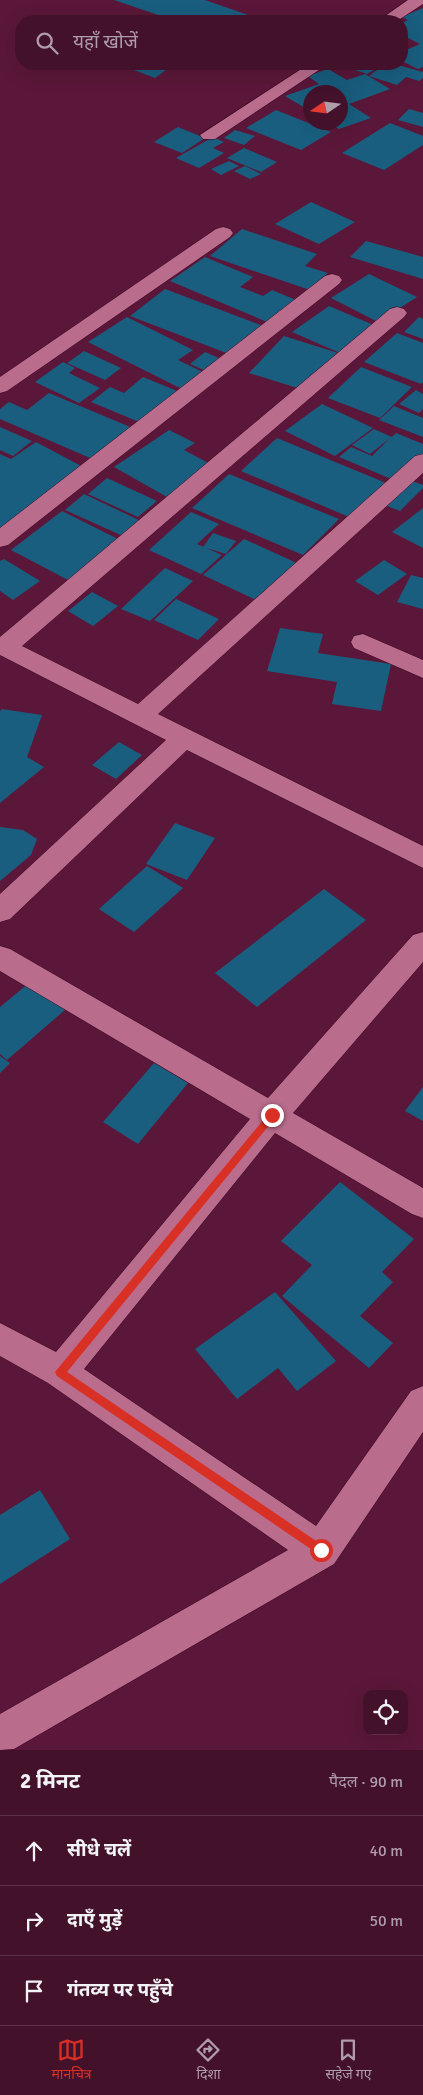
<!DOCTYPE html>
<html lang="hi">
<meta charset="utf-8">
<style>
:root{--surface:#44112b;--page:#4e1f37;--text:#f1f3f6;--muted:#af9da9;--line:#5c3147;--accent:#d93025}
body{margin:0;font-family:Signika,"Noto Sans Devanagari",sans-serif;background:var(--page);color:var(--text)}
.controls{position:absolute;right:15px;bottom:15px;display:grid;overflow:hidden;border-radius:10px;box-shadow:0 5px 20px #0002}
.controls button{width:45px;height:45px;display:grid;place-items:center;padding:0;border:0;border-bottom:1px solid var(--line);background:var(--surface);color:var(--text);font:25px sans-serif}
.compass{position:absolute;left:303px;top:85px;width:45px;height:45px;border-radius:50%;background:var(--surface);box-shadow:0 5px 20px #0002;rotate:257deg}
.stop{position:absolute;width:15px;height:15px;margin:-11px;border:4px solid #d93025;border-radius:50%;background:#fff}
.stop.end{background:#d93025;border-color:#fff;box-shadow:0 1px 5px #0008}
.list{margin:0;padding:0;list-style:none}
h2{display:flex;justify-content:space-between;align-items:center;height:65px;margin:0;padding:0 20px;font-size:21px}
h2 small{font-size:16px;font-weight:400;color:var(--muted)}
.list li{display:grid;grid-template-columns:32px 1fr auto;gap:15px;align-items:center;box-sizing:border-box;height:70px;padding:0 20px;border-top:1px solid var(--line)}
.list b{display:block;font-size:19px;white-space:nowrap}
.list em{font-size:16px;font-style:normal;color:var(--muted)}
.icon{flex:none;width:28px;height:28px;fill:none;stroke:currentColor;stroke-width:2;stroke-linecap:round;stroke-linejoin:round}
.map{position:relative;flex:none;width:423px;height:1750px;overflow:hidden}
.search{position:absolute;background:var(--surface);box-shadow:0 5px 20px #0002;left:15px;right:15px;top:15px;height:55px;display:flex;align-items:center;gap:12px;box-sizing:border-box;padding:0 18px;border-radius:20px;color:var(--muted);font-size:19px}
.sheet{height:275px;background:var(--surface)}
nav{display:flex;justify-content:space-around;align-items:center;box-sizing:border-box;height:70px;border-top:1px solid var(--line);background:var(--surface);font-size:14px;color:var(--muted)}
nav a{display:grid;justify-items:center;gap:2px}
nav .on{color:var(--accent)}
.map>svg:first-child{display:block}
</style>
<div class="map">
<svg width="423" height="1750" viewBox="0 0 423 1750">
<rect width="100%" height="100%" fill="#5b1739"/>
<path fill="#195e7f" d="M114 0H205L248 15 238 21H161L167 18Z
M423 8V67L418 69 402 61V52L420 44 402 35V23L408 20 402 17Z
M118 64H174L155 78Z
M338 64H384L367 74Z
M385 64H394L423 72V78L419 81 406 77 397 85 369 76Z
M328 69 347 80 365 74 390 89 349 104 371 118 339 129 328 122H340V92H310V111L285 96 319 84 308 76Z
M409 109 423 113V127L398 120Z
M276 110 331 132 301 150 246 128Z
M390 123 423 136V145L384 170 342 153Z
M178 127 205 138 182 153 154 142Z
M235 130 255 136 244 145 224 138Z
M213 137 224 142 213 148 224 153 199 168 176 158Z
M244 148 277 162 261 172 227 158Z
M229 161 239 166 221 175 211 169Z
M245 166 261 174 250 179 234 171Z
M311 202 355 222 319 244 275 224Z
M242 229 317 254 305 266 328 273 310 290 210 256Z
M366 241 423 257V279L350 257Z
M205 257 253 277 240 287 263 296 272 290 296 300 267 322 170 281Z
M369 274 417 297 378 322 331 298Z
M165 289 263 326 229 354 130 316Z
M329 306 376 326 340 353 292 332Z
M127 317 193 350 178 360 207 374 184 390 88 342Z
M419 317 423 319V339L404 332Z
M397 333 423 343V382L421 384 364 362Z
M284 336 338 353 304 390 249 373Z
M84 351 121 368 105 380 67 363Z
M205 352 221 359 206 371 190 364Z
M63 362 75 368 69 373 100 388 79 403 35 382Z
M361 367 412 387 380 418 328 398Z
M143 377 182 393 144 424 91 402 110 387 124 393Z
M416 390 423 394V409L419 413 399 404Z
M49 393 135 429 97 461 0 419V409L9 402 27 410Z
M322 404 373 428 335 456 285 431Z
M394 406 423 418V437L379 420Z
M0 427 32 441 13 456 0 450Z
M374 429 392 437 396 433 423 444V455L396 481 339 457 351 447 372 456 390 438 370 454 352 445Z
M169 430 195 443 184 450 212 465 167 497 114 467Z
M277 438 391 485 356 520 241 471Z
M36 442 87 469 0 530V454L11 459Z
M229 474 339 519 303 555 192 508Z
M107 478 157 501 138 517 88 494Z
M407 479 423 485V488L400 511 382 504Z
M84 494 143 522 125 537 65 510Z
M423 508V548L392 532Z
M62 511 118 539 68 580 11 550Z
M191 512 219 524 197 544 222 555 201 574 149 550Z
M213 533 236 541 226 554 203 547Z
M244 539 299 564 258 601 203 575Z
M4 559 40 581 13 600 0 591V561Z
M384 560 407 574 378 595 355 581Z
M165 568 193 581 150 621 121 609Z
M411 575 423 578V609L397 602Z
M92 592 118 606 93 626 68 611Z
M176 599 219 619 198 640 154 620Z
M280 628 323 634 318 653 391 664 381 711 332 704 337 682 267 671Z
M2 709 42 715 27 757 44 767 0 803V711Z
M119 742 142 755 116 779 92 765Z
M175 823 215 838 187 880 146 864Z
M0 827 23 830 37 839 31 855 0 881Z
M147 866 183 888 134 932 99 909Z
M324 889 366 920 257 1007 215 973Z
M29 983 65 1010 7 1060 0 1054V1007Z
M0 1056 10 1063 0 1073Z
M154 1063 188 1083 138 1144 103 1122Z
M423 1087V1121L405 1111Z
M340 1182 414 1239 382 1272 393 1282 360 1316 393 1343 369 1368 282 1296 312 1265 281 1241Z
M275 1292 336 1361 297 1391 278 1368 237 1399 195 1349Z
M40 1490 70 1539 0 1584V1515Z"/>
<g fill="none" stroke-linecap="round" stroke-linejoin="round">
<g stroke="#380520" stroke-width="1">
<path id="minor" d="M408 0H423V4L397 21H378Z
M309 64H328L215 139H203L200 135Z
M223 227 230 229 233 233 230 237 7 391 0 393V377L216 229Z
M332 274 339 276 342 280 339 284 8 545 0 547V528L325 276Z
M397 307 404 309 407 313 404 317 22 646 138 704 415 456 423 454V473L158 714 423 846V868L187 750 10 919 0 922V894L166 740 0 655V637L390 309Z
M363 634 423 660V678L354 648 351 642 354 636Z
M423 932V962L293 1113 423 1188V1218L412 1214 275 1133 84 1369 316 1526 411 1391 423 1386V1432L334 1564 14 1749 0 1750V1714L288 1550 48 1383 0 1356V1323L56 1352 250 1119 0 971V946L10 949 268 1098 413 935Z"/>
</g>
<use href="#minor" fill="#b96c8c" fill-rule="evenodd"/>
</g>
<path fill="#d93025" d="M272 1112 276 1115 275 1118 67 1372 325 1547 326 1550 321 1556 57 1376 55 1372 269 1113Z"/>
</svg>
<div class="controls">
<button><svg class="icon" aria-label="locate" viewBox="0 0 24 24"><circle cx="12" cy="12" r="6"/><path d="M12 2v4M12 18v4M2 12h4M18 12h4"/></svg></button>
</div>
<svg class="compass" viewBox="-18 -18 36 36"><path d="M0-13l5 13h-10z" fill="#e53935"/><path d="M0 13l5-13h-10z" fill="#af9da9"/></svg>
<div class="stop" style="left:321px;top:1550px"></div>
<div class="stop end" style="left:272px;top:1115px"></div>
<div class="search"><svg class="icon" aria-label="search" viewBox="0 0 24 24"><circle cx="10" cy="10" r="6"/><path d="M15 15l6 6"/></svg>यहाँ खोजें</div>
</div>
<section class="sheet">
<h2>2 मिनट<small>पैदल · 90 m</small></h2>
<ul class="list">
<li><svg class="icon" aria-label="ahead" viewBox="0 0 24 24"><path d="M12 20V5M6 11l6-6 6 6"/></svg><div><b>सीधे चलें</b></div><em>40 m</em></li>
<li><svg class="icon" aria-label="right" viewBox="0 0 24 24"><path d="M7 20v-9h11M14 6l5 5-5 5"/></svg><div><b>दाएँ मुड़ें</b></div><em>50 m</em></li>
<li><svg class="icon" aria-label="arrive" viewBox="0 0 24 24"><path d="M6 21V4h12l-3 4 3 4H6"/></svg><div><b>गंतव्य पर पहुँचे</b></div></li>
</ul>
</section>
<nav>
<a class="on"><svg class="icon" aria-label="map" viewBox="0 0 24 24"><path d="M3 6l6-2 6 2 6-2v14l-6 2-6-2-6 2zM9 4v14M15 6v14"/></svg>मानचित्र</a>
<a><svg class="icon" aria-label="directions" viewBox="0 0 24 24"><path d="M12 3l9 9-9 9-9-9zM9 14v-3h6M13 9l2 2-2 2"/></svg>दिशा</a>
<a><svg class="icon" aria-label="saved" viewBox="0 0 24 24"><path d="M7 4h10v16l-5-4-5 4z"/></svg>सहेजे गए</a>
</nav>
